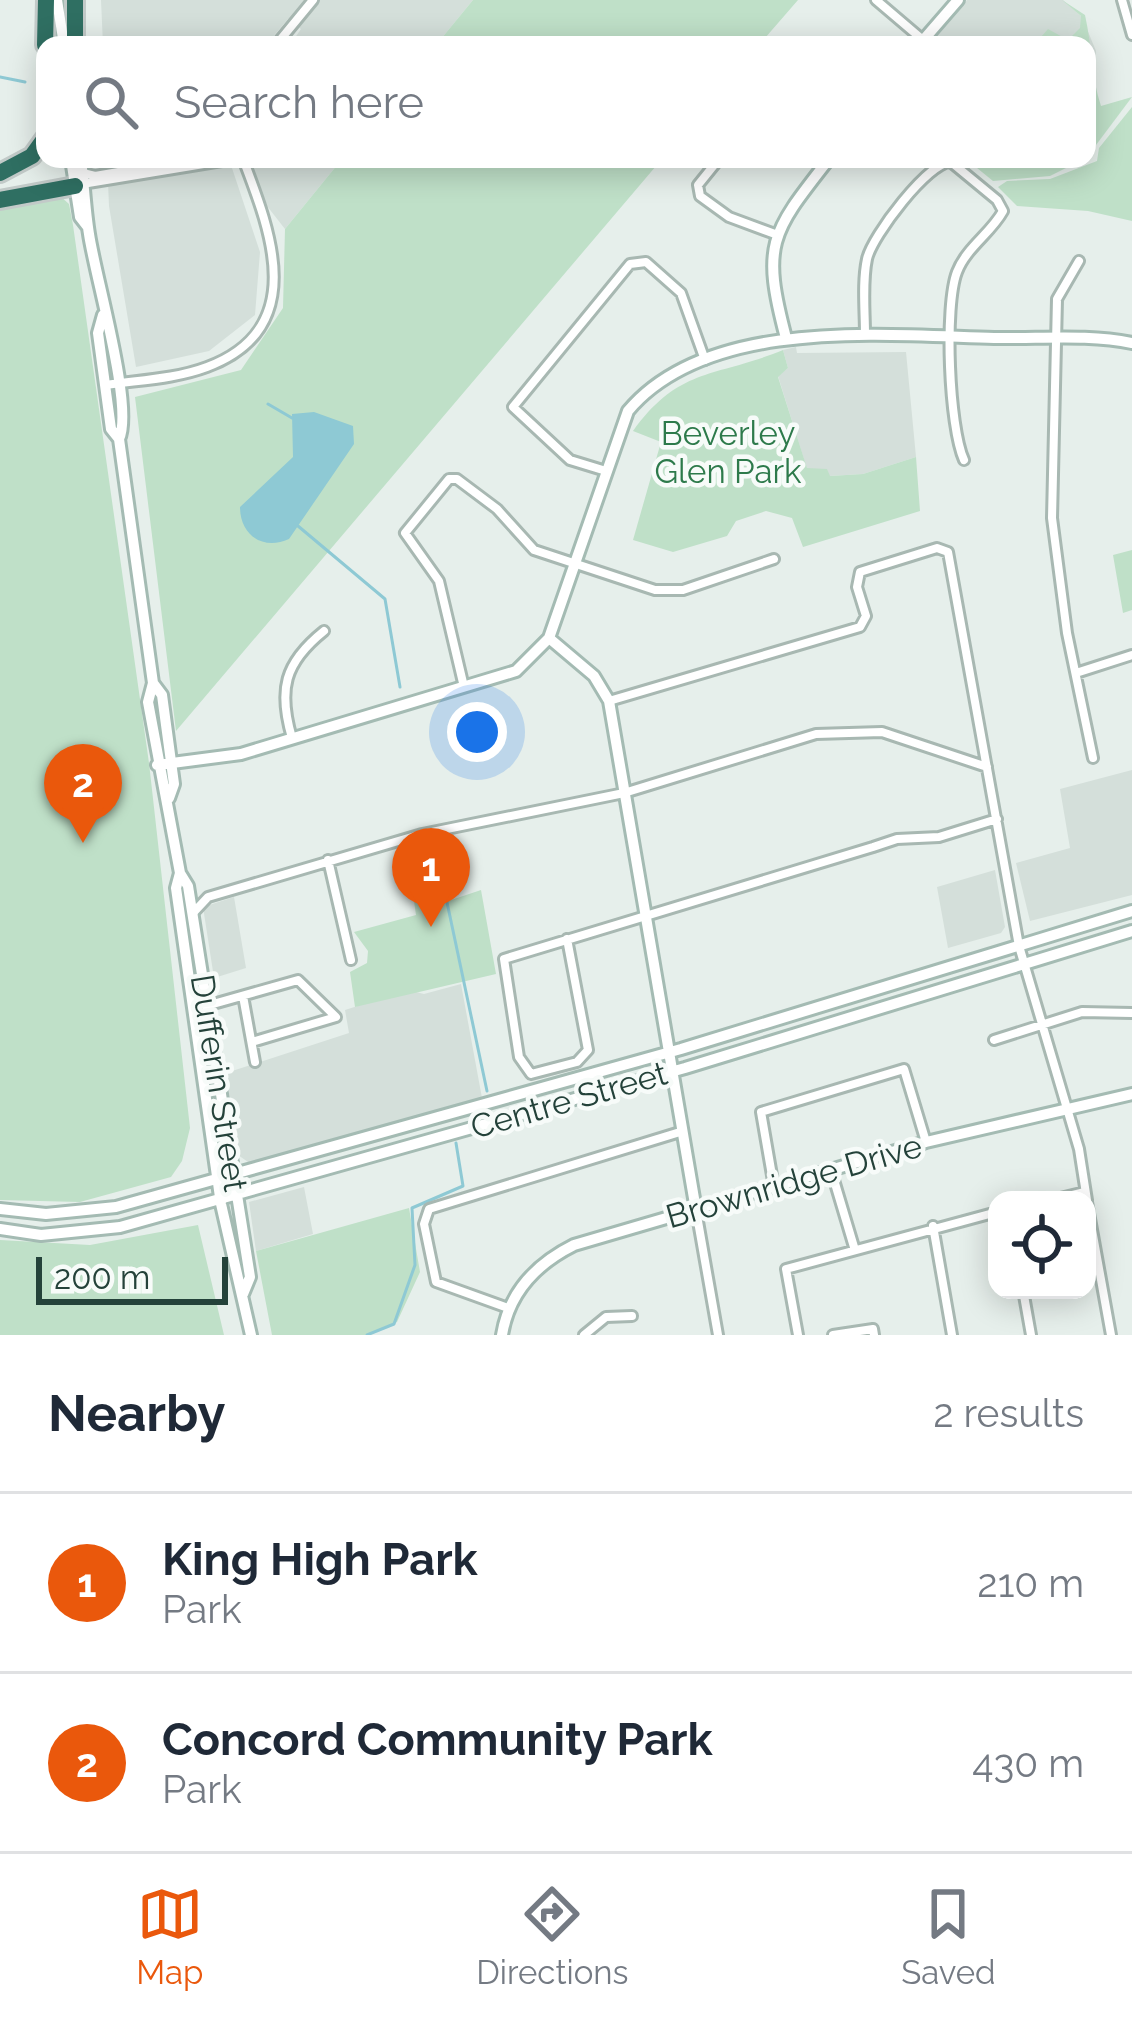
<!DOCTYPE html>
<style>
:root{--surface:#fff;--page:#f2f2f3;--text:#1f2937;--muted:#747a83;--line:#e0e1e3;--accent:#ea580c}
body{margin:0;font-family:Raleway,sans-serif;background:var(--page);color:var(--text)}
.controls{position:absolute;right:36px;bottom:36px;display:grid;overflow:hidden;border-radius:24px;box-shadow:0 6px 30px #0003}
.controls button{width:108px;height:108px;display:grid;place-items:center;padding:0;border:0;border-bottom:3px solid var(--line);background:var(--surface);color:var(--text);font:60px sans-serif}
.scale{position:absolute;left:36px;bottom:30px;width:192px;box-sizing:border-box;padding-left:12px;border:6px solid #24423a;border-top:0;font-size:33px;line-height:42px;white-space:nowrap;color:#24423a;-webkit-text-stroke:9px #f7fbf9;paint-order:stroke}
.you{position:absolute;left:477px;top:732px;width:42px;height:42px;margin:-30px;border:9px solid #fff;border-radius:50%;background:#1a73e8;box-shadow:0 0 0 18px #1a73e833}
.badge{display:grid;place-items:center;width:78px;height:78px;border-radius:50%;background:var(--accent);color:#fff;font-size:39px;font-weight:700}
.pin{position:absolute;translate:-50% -99px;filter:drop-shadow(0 3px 6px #0008)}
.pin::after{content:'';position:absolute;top:63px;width:42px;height:36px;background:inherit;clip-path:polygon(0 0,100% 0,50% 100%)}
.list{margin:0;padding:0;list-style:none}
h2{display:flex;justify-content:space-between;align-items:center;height:156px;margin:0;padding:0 48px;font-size:51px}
h2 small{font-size:39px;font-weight:400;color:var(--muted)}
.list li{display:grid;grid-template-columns:78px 1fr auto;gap:36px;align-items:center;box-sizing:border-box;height:180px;padding:0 48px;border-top:3px solid var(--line)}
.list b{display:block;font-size:45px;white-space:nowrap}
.list p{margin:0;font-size:39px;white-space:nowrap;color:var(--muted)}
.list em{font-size:39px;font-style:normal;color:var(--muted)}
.icon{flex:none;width:66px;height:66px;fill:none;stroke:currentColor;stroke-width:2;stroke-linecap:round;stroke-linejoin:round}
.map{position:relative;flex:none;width:1132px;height:1335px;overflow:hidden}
.search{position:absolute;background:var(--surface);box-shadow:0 6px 30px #0003;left:36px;right:36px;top:36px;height:132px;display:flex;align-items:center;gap:30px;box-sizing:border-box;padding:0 42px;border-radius:24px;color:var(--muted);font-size:45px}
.sheet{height:516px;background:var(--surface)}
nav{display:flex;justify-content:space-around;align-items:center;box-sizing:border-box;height:168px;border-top:3px solid var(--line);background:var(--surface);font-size:33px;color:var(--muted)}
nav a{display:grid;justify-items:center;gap:6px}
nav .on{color:var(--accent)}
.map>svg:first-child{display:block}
</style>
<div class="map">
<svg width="1132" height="1335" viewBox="0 0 1132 1335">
<rect width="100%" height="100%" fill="#e6efeb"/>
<path fill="#d4dfda" d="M101 0H473L436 45H290L301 29 288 19 266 45H103Z
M967 0H1063L1082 17 1096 51 1093 73 1087 45H929Z
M107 159H229L260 252 255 315 209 351 136 367 109 206Z
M250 159H342L285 229 267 206Z
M796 347 797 353 906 352 916 457 863 474 829 476 807 469 778 376 788 368 783 350Z
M1132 770V895L1030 921 1016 863 1070 848 1060 789Z
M995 870 1005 927 1001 933 948 948 937 887Z
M234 897 246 968 214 978 203 907Z
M461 984 482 1098 251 1164 238 1155 226 1073 349 1033 345 1010 408 990 424 994Z
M304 1187 313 1234 256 1251 249 1202Z"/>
<path fill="#bfe0c8" d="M473 0H798L759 45H436Z
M1062 0 1085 15C1092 46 1091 76 1101 106L1132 97 1087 157V45H1034L1048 29 1068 40 1080 28 1081 16Z
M1132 107V221L1088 211 1017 206 998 187 1007 181 1050 179 1097 161 1099 148Z
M342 159H662L176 731 135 397 241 370 283 308 285 229Z
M966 159H1084L1050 176 993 181Z
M60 196 69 204 73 225 149 763 190 1128 182 1161 171 1177 80 1202 0 1200V208Z
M783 350 788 368 778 377 807 468 827 469 830 476 863 474 916 457 920 511 803 547 792 518 766 511 736 521 727 536 673 552 633 540 661 442 633 431C680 366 715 378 783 350Z
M1132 550V610L1123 613 1113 555Z
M439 839 451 900 481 890 496 974 355 1007 350 972 367 963 368 951 354 932 416 915 406 846Z
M409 1208 420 1272 397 1322 365 1335H272L256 1251Z
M198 1225 224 1335H0V1240L90 1245Z"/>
<path fill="#8ec9d4" d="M314 412 353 426 354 444 289 539C263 551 240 535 240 507L293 457 292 414Z"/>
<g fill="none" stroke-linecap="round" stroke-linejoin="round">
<path stroke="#8ec9d4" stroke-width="3" d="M0 77 25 82
M268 404 292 418
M298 526 385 599 400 687
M434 841 487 1091
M367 1335 394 1324 415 1265 412 1208 463 1186 456 1143"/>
<g stroke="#a8b8b2" stroke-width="14">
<path id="street" d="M876 0 923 40
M1122 0 1132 35
M276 45 313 0
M719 159 698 185 700 196 729 217 775 234
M83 173 95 176 195 159
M82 184 234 159
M1079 261 1057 299 1052 518 1067 633 1093 758
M865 335C865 311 862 282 867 259 872 236 929 161 951 162L997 200 1003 211C991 233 966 248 957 272 944 306 949 427 964 460
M106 385C140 380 175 379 207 367 309 329 271 232 243 159
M606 471 570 460 513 407 630 264 646 262 681 293 705 360
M1076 673 1132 655
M464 687 439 581 405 533 449 479H457L497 509 534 550 655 590H683L774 559
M609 701 860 627 866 616 857 587 860 572 937 548 948 552 1019 946 1079 1149 1087 1200
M292 738C278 690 284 663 324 631
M328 860 351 960
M193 913 208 897 422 834 624 793 816 734 882 732 987 767
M567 939 588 1050 577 1062 531 1074 519 1057 504 959 873 847 897 839 939 837 997 819
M243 996 255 1062
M206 1006 298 980 336 1017 252 1042
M994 1040 1082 1012 1132 1013
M831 1170 854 1247
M774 1187 761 1112 904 1069 926 1142
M1052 1200 1085 1192
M1087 1202 1111 1335
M696 1210 718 1335
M933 1226 952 1335
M1023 1290 1031 1335
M508 1308 436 1282 424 1224 429 1209 680 1132
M584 1335 606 1317 632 1316
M798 1335 786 1269 997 1212
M833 1335 873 1329 874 1335"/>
</g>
<g stroke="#a4bbb3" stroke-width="16">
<path id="secondary" d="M57 0 64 45
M919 45 958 0
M71 159 80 217 87 226
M81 159C84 184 85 210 89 234 95 276 134 407 119 439
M103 315 98 333 111 429 119 439 153 683 148 702 180 873 176 888 221 1204 251 1335
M786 338C761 244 771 233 829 159
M549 638 594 676 609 701 696 1210
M153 683 162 695 174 784 169 798
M157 765 241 754 516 671 549 638 628 411C707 317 884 335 994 338 1039 339 1089 334 1132 343
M180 873 188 886 250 1277 243 1294
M0 1209 46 1214 116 1207 681 1049 1132 911
M0 1229 41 1235 120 1227 685 1068 1132 931
M502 1335C509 1292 536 1264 574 1245L926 1142 1132 1094"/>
</g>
<g stroke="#c2cac8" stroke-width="22">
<path id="highway" d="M45 45 46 0
M75 45V0
M0 173 32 156 45 138
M0 200 75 186"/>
</g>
<use href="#street" stroke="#fff" stroke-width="8"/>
<use href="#secondary" stroke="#fff" stroke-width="10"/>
<use href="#highway" stroke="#2f6f62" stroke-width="16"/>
</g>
<g text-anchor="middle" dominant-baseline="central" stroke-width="9" stroke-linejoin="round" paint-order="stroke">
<g font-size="33" fill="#2d7a4b" stroke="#f7fbf9">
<text x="728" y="433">Beverley<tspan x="728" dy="38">Glen Park</tspan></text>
</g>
<g font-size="33" fill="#24423a" stroke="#f7fbf9">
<text transform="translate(219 1083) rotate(81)">Dufferin Street</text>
<text transform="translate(569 1100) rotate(-16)">Centre Street</text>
<text transform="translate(794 1181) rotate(-16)">Brownridge Drive</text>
</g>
</g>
</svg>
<div class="controls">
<button><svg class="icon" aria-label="locate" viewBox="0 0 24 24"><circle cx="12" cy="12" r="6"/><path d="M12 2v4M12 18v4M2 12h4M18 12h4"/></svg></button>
</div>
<div class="scale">200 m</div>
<div class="you"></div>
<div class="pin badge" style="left:431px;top:927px">1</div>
<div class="pin badge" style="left:83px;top:843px">2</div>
<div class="search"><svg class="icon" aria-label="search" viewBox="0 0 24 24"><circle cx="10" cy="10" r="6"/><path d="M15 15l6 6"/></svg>Search here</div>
</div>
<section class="sheet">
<h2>Nearby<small>2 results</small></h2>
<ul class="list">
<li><span class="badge">1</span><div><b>King High Park</b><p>Park</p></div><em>210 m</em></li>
<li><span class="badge">2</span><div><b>Concord Community Park</b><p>Park</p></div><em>430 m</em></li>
</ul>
</section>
<nav>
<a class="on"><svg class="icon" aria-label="map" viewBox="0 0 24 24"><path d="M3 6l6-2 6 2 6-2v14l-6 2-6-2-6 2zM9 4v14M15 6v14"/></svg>Map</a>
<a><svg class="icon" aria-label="directions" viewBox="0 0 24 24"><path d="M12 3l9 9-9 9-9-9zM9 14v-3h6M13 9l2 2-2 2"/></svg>Directions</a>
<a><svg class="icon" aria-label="saved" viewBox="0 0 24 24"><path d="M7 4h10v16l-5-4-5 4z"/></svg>Saved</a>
</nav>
